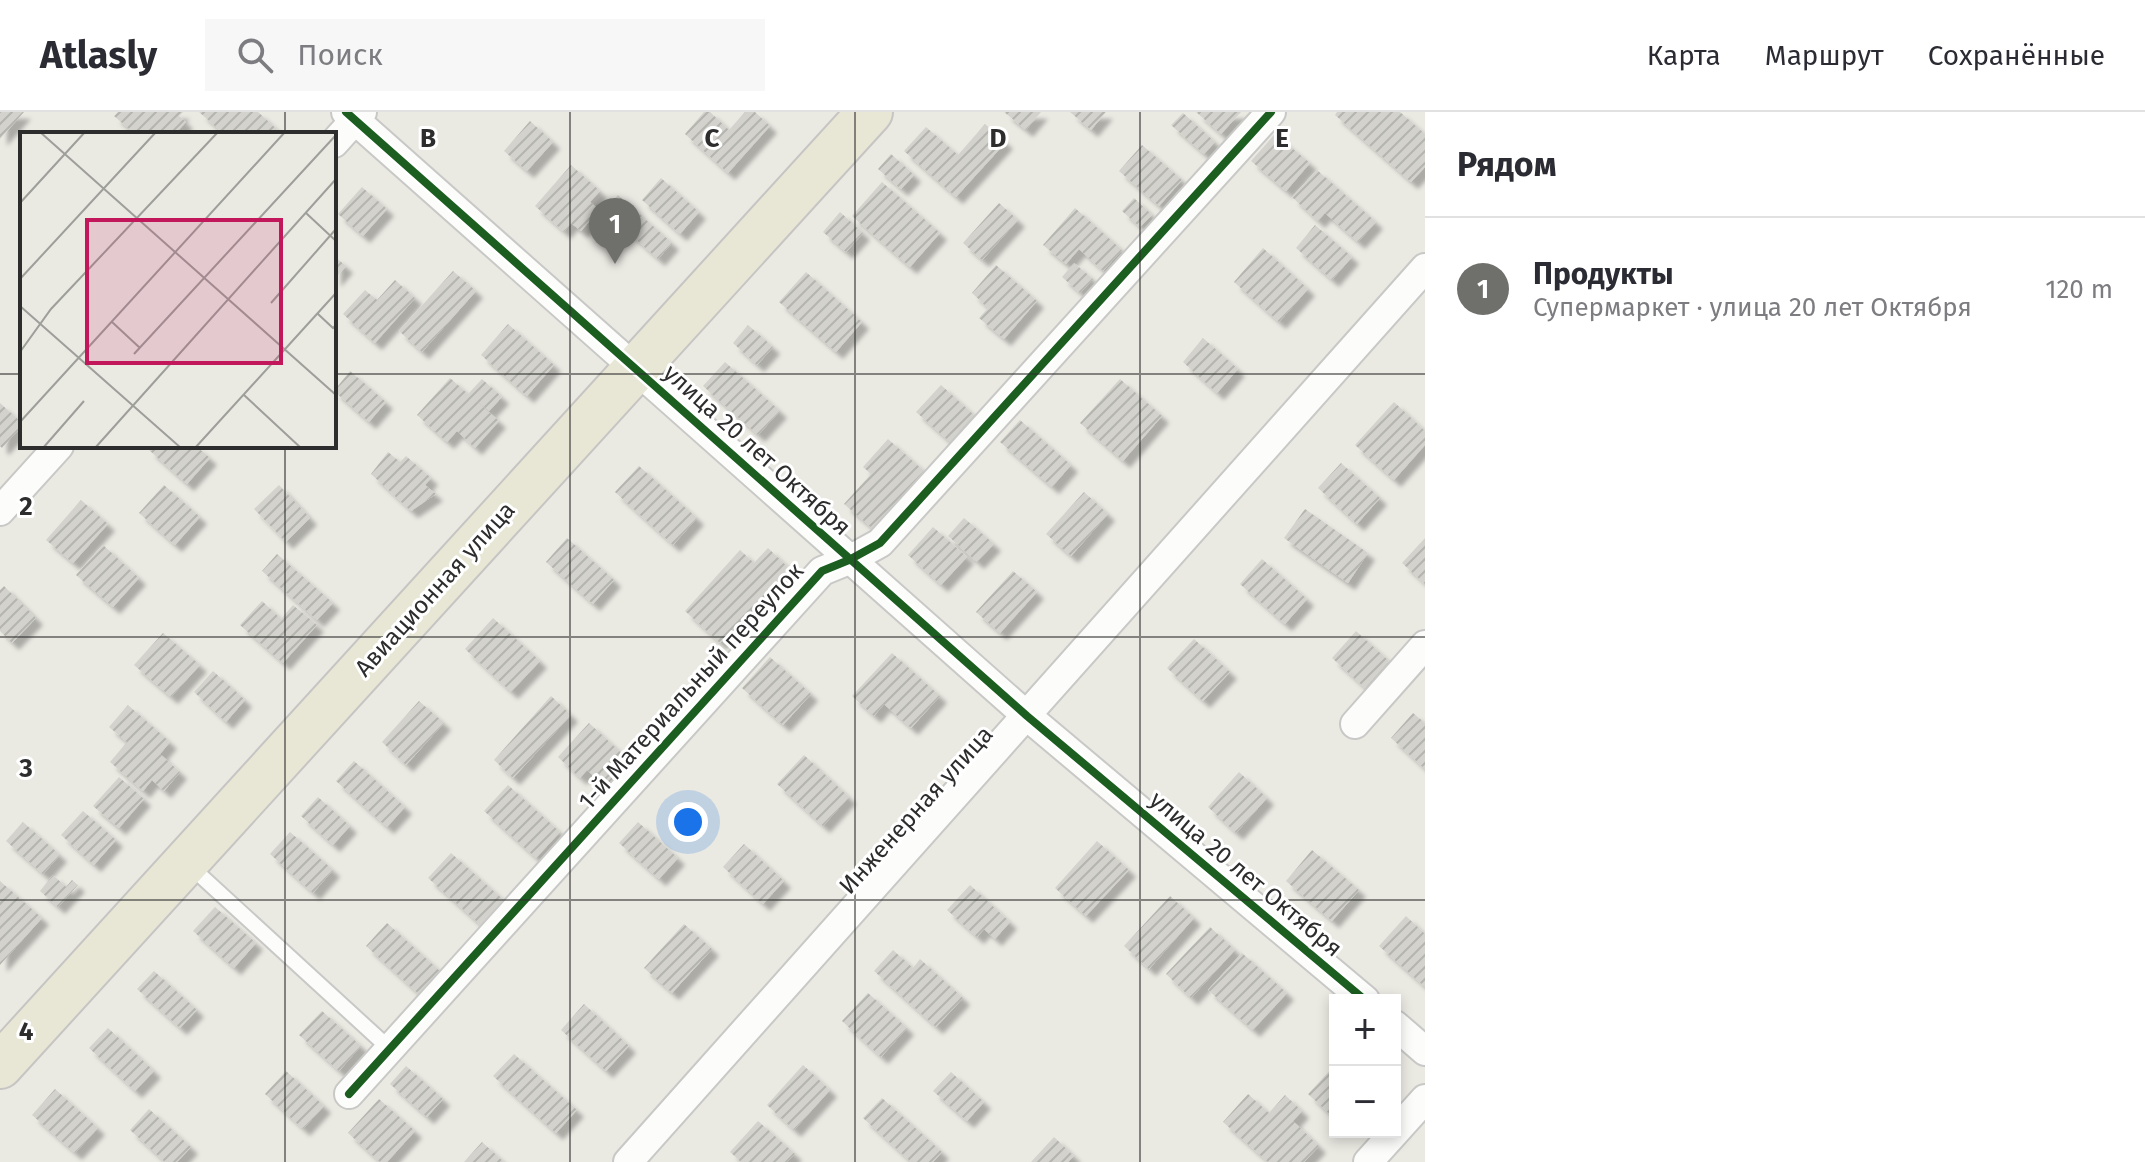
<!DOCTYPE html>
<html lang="ru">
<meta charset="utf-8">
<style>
:root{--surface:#fff;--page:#f7f7f7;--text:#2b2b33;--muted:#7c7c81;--line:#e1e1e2;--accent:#6f6f6c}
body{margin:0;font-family:"Fira Sans",sans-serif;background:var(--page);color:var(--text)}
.controls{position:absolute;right:24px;bottom:24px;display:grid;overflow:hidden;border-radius:0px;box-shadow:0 4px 12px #0003}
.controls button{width:72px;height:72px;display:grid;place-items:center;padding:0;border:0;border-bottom:2px solid var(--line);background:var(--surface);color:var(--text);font:40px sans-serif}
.you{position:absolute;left:688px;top:710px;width:28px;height:28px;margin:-20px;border:6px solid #fff;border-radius:50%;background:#1a73e8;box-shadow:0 0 0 12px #1a73e833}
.badge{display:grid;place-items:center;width:52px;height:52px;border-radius:50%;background:var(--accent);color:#fff;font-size:26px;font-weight:700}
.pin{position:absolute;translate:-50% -66px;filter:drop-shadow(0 2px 4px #0008)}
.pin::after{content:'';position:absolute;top:42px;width:28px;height:24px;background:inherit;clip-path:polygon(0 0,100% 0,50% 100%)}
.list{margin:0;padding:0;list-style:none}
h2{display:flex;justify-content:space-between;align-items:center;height:104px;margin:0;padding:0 32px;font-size:34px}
h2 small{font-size:26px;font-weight:400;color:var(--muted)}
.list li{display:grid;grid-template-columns:52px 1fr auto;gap:24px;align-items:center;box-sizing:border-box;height:144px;padding:0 32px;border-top:2px solid var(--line)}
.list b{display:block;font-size:30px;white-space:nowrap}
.list p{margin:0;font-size:26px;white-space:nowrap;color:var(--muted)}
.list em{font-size:26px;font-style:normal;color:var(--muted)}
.icon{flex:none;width:44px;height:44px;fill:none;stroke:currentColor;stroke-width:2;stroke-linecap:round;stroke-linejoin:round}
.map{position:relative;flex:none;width:1425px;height:1050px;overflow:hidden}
header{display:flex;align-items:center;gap:48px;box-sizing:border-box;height:112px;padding:0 40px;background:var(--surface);border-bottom:2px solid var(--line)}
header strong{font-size:38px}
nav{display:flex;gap:44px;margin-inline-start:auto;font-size:28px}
.search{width:560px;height:72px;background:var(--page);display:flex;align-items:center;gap:20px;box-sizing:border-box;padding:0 28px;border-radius:0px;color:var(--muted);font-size:30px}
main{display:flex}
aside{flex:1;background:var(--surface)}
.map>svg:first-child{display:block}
</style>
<header>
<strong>Atlasly</strong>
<div class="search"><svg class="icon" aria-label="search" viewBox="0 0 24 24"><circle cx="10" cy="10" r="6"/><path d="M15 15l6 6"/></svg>Поиск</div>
<nav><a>Карта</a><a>Маршрут</a><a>Сохранённые</a></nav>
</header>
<main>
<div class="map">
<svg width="1425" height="1050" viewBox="0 0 1425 1050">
<defs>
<pattern id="building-hatch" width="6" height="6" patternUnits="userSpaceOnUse" patternTransform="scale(2)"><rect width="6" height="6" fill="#d3d2cd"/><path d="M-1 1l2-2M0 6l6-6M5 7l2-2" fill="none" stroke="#b5b5b0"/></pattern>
<filter id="shadow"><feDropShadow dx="7" dy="7" stdDeviation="2" flood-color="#0004"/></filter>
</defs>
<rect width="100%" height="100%" fill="#eae9e2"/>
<path fill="url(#building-hatch)" filter="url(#shadow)" d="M0 0H24L0 27Z
M118 0H183L179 4 186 10 175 22H135L114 4Z
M199 0H258L282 22H224Z
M704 0H710L729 18 745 0H755L770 14 728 61 685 22Z
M1004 0H1041L1026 18Z
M1070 0H1106L1091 18Z
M1196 0H1241L1221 22Z
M1337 0H1400L1425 22V55L1411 70 1335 3Z
M1183 1 1215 30 1204 42 1171 13Z
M530 9 553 30 527 59 504 39Z
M985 12 1006 30 956 85 904 39 926 15 958 43Z
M1275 22 1310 51 1286 79 1251 49Z
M1142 33 1182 68 1159 94 1119 59Z
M891 42 914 63 901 77 878 57Z
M571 53 600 79 590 90 599 98 581 119 571 111 564 120 535 94Z
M1317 58 1376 110 1358 130 1325 101 1318 109 1292 85Z
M661 66 699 100 680 122 642 88Z
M882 70 940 121 910 155 852 104Z
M362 75 387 97 363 124 338 102Z
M618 83 672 131 658 147 604 99Z
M1134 86 1152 103 1140 115 1122 99Z
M999 91 1018 108 982 148 963 131Z
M1075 96 1122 138 1103 159 1079 137 1066 152 1043 133Z
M840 100 863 121 846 140 823 120Z
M1315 113 1352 145 1332 168 1296 136Z
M1263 136 1308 177 1279 210 1234 170Z
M334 144 346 154 334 168Z
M1074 151 1093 167 1080 181 1062 165Z
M996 153 1037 189 1004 227 979 206 988 196 972 181Z
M453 159 476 179 422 240 399 219Z
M806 160 862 210 836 240 779 190Z
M395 168 415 186 375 231 343 202 365 178 377 188Z
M508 212 554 253 527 284 481 243Z
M748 213 773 235 757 253 733 231Z
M1203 226 1238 257 1217 281 1183 250Z
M725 250 780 299 758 323 703 274Z
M350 259 386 290 369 310 334 279Z
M450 266 468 282 482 267 502 285 489 299 474 287 499 309 475 336 457 319 447 330 417 303Z
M1120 267 1162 304 1123 349 1080 311Z
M941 273 974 303 950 330 916 300Z
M1394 290 1425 319V333L1394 368 1355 333Z
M0 291 22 311V314L2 336 0 334Z
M1020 308 1071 353 1052 375 1000 330Z
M888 327 924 359 873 417 844 392 871 362 863 355Z
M152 334H196L210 346 187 372 149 338Z
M388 340 400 350 406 344 431 366 425 373 436 382 411 399 371 362Z
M1341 351 1380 386 1357 412 1318 376Z
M639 354 697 406 673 433 615 380Z
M164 373 200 405 175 433 139 401Z
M279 373 310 406 286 430 254 397Z
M1084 380 1108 402 1071 444 1046 422Z
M81 388 108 412 73 451 46 428Z
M1305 397 1368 441 1348 471 1284 426Z
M964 406 994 432 977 450 948 424Z
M933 415 967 445 941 473 908 443Z
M567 426 614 468 593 492 546 450Z
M1425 426V472L1402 451Z
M103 433 139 466 113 495 76 463Z
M768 436 795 462 766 494 760 488 720 531 685 499 740 438 754 451Z
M277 442 333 491 317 508 262 459Z
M1262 447 1307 487 1285 512 1240 472Z
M1013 459 1037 480 1000 521 976 500Z
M4 474 36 506 12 531 0 519V478Z
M262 489 281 507 293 493 317 513 283 551 240 513Z
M493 506 540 549 511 580 465 537Z
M1356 519 1389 549 1365 576 1332 546Z
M163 521 200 553 171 585 134 553Z
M1194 527 1230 560 1203 589 1167 556Z
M892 541 940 584 911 616 884 592 874 604 852 584Z
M770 545 811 582 783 613 742 576Z
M213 559 245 588 226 610 194 580Z
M551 584 571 603 513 666 494 648Z
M419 589 444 611 406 653 382 630Z
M128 593 170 630 160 642 180 660 164 679 152 668 143 679 110 650 127 630 109 615Z
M1413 601 1425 611V657L1391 626Z
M589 611 628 647 604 673 587 658 580 666 558 645Z
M804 643 849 685 823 714 777 672Z
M354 649 405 695 387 715 336 669Z
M1239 660 1267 686 1236 721 1208 695Z
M119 665 144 687 119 716 93 694Z
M508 673 560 720 536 746 484 699Z
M318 685 350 714 333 733 301 704Z
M83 699 116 728 94 753 61 723Z
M23 710 60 743 43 762 6 729Z
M638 710 678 746 659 767 619 731Z
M290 720 333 758 313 781 270 742Z
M1097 729 1129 758 1086 804 1055 776Z
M744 732 784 769 763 792 723 755Z
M1312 738 1359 778 1332 809 1286 769Z
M451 741 507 791 484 816 428 766Z
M53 763 66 775 72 768 78 773 58 795 40 779Z
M0 769 42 806 0 853Z
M970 773 1010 810 995 827 984 817 977 825 947 798Z
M1170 784 1194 806 1149 857 1124 834Z
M215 795 256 831 234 856 193 819Z
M1406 804 1425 822V875L1379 834Z
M387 811 442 861 421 884 366 834Z
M684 812 712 837 672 881 644 856Z
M1210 815 1235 838 1191 886 1166 862Z
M893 838 913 856 920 847 963 886 936 915 874 859Z
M1242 841 1287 881 1253 918 1208 878Z
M154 859 197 898 180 916 137 877Z
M868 881 907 916 881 945 842 909Z
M584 892 629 934 606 959 561 918Z
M322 899 361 934 339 959 299 923Z
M108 916 154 959 135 979 89 936Z
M514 942 577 998 556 1021 493 964Z
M803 953 830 978 794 1018 767 993Z
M1335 953V1007L1308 982Z
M406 954 443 987 427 1005 390 972Z
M286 959 324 994 303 1017 265 982Z
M951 960 984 990 967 1009 933 979Z
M55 977 98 1016 75 1041 32 1003Z
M1248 982 1269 1001 1285 983 1302 999 1293 1009 1319 1034 1304 1050H1268L1223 1010Z
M882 986 942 1040 933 1050H911L863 1006Z
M379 987 415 1019 387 1050H380L348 1021Z
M149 997 191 1035 177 1050H165L130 1018Z
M758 1009 795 1042 787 1050H741L730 1040Z
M1054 1025 1074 1044 1068 1050H1031Z
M482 1030 504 1050H464Z"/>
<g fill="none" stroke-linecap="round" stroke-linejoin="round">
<g stroke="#c8c8c7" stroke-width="18">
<path id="service" d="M189 753 391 938"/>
</g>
<g stroke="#c8c8c7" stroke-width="32">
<path id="minor" d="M346 0 1027 604 1365 888
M334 31 362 0
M0 399 59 334
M1355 612 1425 533
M1395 913 1425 939
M349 982 822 459 849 448 880 431 1271 0
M628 1050 1425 156
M1368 1050 1425 987"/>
</g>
<g stroke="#c6c5c3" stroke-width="48">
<path id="primary" d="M0 954 870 0"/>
</g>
<use href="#service" stroke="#fcfcfb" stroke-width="14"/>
<use href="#minor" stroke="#fcfcfb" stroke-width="28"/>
<use href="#primary" stroke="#e8e6d4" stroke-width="44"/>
<g stroke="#fff" stroke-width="13">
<path id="cycleway" d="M346 0 1027 604 1365 888
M349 982 822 459 849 448 880 431 1271 0"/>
</g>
<use href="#cycleway" stroke="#1b5e20" stroke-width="8"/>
</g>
<path fill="none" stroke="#2d2d2d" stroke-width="2" stroke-opacity="0.55" d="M285 0V22M570 0V1050M855 0V1050M1140 0V1050M0 262H22M334 262H1425M285 334V1050M0 525H1425M0 788H1425"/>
<g text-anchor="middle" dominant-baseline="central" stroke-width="6" stroke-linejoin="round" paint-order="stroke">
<g font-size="24" fill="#2d2d2d" stroke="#fff">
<text transform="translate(757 338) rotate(42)">улица 20 лет Октября</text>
<text transform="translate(435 477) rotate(-48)">Авиационная улица</text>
<text transform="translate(691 574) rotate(-48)">1-й Материальный переулок</text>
<text transform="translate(916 698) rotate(-48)">Инженерная улица</text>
<text transform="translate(1246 762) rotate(40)">улица 20 лет Октября</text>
</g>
</g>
<g transform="translate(20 20)">
<rect width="316" height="316" fill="#eae9e2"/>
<path fill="none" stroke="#9e9e9a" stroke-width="2" d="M20 0 316 263M0 71 65 0M286 81 316 109M0 147 136 0M251 171 316 97M0 174 161 316M298 182 313 196 316 193M92 190 120 216M0 220 31 177 198 0M114 222 316 3M224 263 281 316M0 290 265 0M23 316 64 269M75 316 316 47M175 316 316 161"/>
<path fill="#c2185b" fill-opacity="0.15" stroke="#c2185b" stroke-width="4" d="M67 88H261V231H67Z"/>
<rect width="316" height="316" fill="none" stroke="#2d2d2d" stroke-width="4"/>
</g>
<g font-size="26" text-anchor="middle" font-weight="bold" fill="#2d2d2d" stroke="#fff" stroke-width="6" stroke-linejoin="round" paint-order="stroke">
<text x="428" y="35">B</text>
<text x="712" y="35">C</text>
<text x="998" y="35">D</text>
<text x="1282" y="35">E</text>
<text x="26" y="403">2</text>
<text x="26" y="665">3</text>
<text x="26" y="928">4</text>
</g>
</svg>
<div class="controls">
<button>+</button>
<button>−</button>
</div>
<div class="you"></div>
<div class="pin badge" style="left:615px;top:152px">1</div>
</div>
<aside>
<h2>Рядом<small></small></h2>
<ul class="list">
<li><span class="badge">1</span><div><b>Продукты</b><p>Супермаркет · улица 20 лет Октября</p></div><em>120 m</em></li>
</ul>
</aside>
</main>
